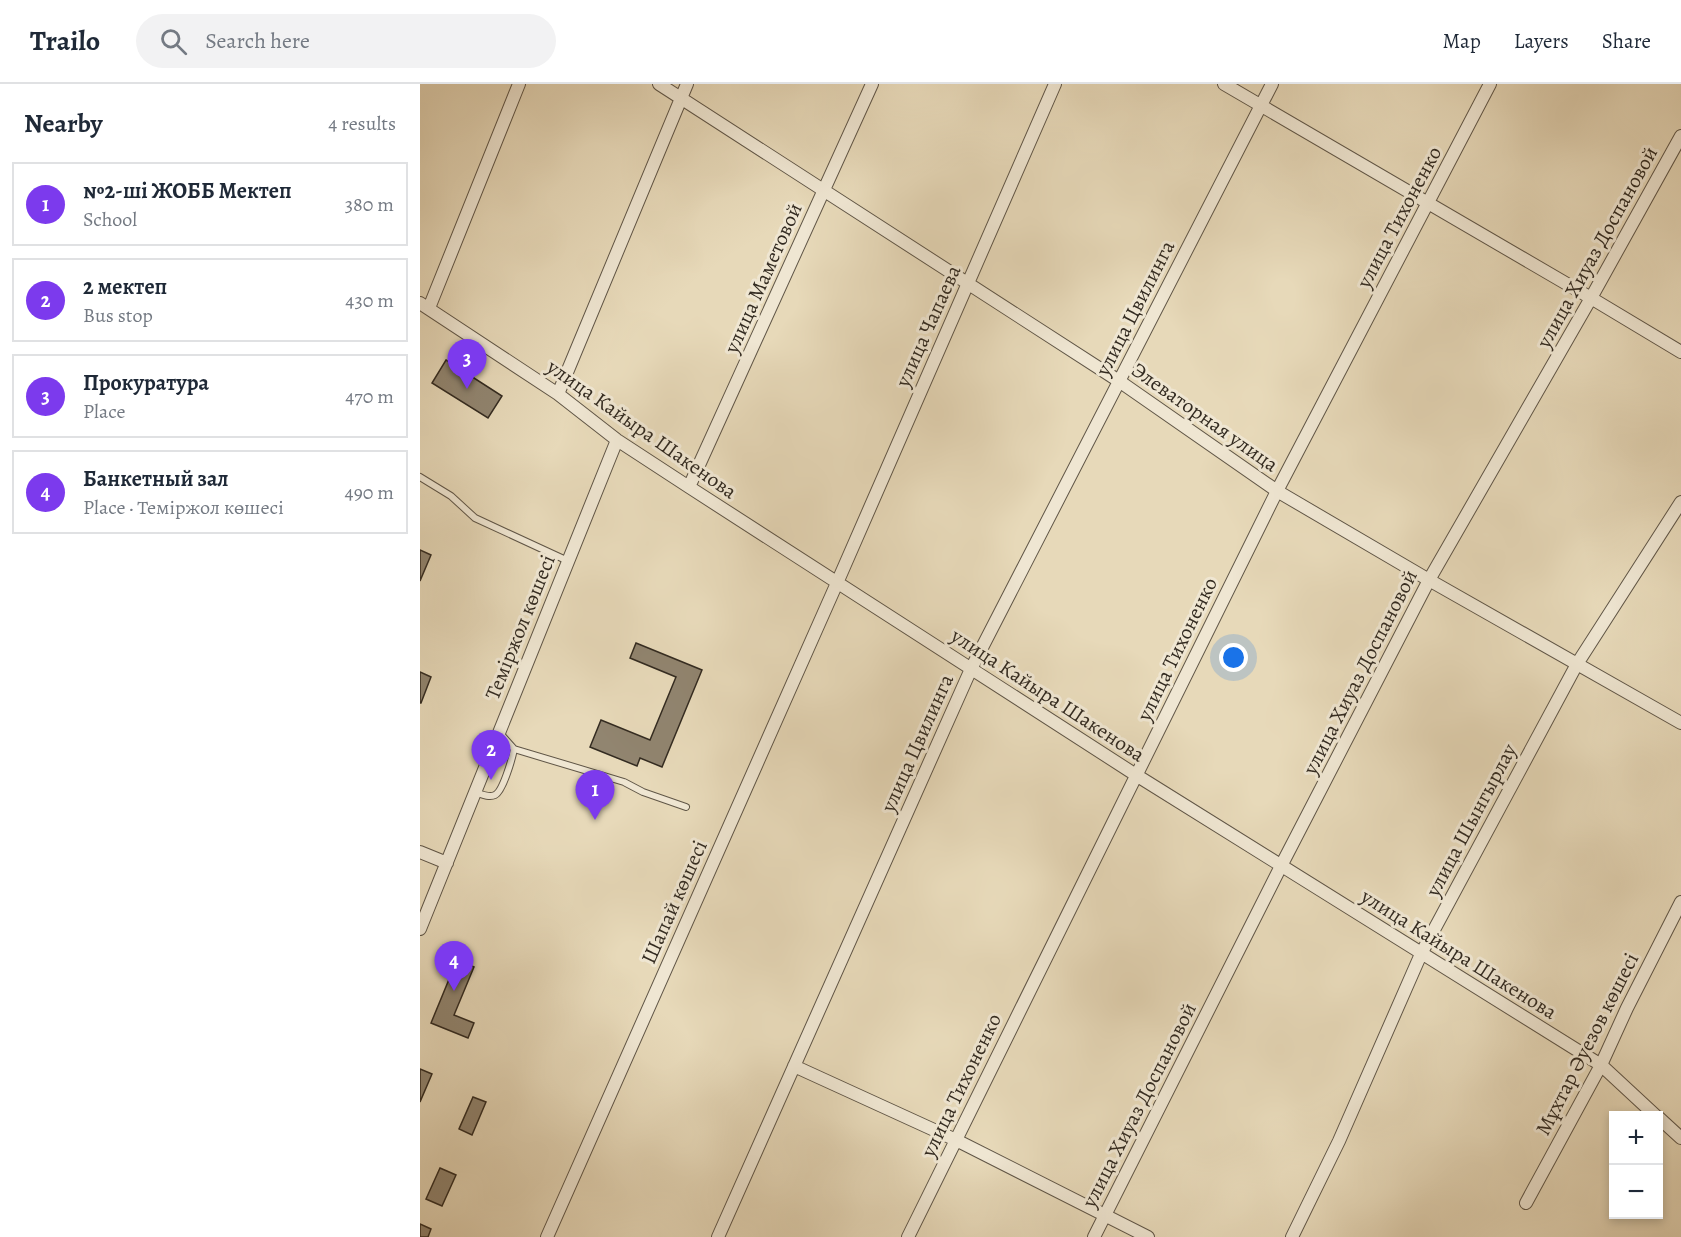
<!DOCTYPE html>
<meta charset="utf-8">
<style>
:root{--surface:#fff;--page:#f2f2f3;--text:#1f2937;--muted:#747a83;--line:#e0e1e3;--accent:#7c3aed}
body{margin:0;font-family:Alegreya,serif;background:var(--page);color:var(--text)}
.controls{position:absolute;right:18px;bottom:18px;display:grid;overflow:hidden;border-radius:0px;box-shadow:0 3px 9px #0003}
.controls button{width:54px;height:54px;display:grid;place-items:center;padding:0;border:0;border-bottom:2px solid var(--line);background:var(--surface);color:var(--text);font:30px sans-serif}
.you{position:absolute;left:814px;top:574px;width:21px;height:21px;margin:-15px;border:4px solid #fff;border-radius:50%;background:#1a73e8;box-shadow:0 0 0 9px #1a73e833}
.badge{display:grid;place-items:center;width:39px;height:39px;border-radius:50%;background:var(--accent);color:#fff;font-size:20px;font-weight:700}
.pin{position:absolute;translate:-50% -50px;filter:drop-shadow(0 2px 3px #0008)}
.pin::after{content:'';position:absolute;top:32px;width:21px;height:18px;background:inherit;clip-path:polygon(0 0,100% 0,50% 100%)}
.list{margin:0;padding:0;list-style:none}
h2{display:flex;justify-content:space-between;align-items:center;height:78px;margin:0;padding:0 24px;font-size:26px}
h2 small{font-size:20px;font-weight:400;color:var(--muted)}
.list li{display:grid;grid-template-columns:39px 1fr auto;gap:18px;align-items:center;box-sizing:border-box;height:84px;margin:0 12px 12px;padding:0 12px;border:2px solid var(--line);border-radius:0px}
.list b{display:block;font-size:22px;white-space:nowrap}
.list p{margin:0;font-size:20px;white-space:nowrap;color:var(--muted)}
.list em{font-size:20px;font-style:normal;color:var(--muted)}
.icon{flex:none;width:33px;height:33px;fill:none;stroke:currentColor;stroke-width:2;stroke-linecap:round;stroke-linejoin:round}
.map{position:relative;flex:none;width:1261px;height:1153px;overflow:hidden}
header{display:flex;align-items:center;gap:36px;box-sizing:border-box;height:84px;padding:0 30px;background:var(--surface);border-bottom:2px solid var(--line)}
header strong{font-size:28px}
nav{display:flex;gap:33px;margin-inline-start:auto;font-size:21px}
.search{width:420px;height:54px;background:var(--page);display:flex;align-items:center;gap:15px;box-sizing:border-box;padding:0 21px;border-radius:33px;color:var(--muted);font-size:22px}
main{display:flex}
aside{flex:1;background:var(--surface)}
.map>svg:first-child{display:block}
</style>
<header>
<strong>Trailo</strong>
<div class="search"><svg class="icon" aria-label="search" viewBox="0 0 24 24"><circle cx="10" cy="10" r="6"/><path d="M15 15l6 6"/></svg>Search here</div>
<nav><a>Map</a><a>Layers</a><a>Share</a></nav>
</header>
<main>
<aside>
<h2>Nearby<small>4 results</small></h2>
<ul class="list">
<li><span class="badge">1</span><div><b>№2-ші ЖОББ Мектеп</b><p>School</p></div><em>380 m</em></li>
<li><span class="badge">2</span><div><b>2 мектеп</b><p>Bus stop</p></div><em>430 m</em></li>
<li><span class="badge">3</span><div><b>Прокуратура</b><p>Place</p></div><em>470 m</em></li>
<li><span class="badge">4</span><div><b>Банкетный зал</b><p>Place · Теміржол көшесі</p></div><em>490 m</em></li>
</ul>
</aside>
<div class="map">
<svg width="1261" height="1153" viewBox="0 0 1261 1153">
<rect width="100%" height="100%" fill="#e7d9b9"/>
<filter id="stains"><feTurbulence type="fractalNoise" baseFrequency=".00333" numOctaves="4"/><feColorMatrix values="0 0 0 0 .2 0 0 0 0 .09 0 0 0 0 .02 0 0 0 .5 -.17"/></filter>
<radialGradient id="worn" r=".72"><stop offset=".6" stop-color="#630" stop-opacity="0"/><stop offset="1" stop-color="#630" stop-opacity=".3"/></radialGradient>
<path fill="#918570" stroke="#332b21" stroke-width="1.5" d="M26 276 82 312 68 334 12 299Z
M0 466 11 471 0 497Z
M216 559 282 586 242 683 220 674 217 682 170 663 181 636 230 656 256 593 210 574Z
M0 588 11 593 1 619H0Z
M37 876 54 883 34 931 54 939 48 954 11 939Z
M0 985 12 990 0 1018Z
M53 1013 66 1018 52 1051 39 1045Z
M20 1084 36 1091 22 1122 6 1115Z
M0 1140 11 1145 8 1153H0Z"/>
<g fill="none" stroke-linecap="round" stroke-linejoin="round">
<g stroke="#605647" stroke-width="8">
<path id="service" d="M0 393 31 412 55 434 148 477
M94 665 204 698 223 708 266 723
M55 708C61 710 69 714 75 711 83 707 92 675 94 665L79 648"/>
</g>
<g stroke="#605647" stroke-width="14">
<path id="minor" d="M239 0 699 297 857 407 1009 496 1261 639
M804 0 1171 214 1261 268
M0 219 138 310 197 356 269 403 716 691 1181 981 1236 1032
M9 224 99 0
M138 310 267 0
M269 403 452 0
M0 768 27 779
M0 845 197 356
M374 982 536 1056 728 1153
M1238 1033 1261 1054
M1106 1119 1181 981 1207 924 1261 818
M127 1153 417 499 635 0
M298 1153 551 585 852 0
M488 1153 857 407 1070 0
M674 1153 861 782 1009 496 1171 214 1261 52
M872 1153 919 1057 1001 870 1157 580 1261 418"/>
</g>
<use href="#service" stroke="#efe6d2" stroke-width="6"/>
<use href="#minor" stroke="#efe6d2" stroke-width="12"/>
</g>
<g text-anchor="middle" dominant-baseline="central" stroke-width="6" stroke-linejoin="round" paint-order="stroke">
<g font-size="21" fill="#332b21" stroke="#efe6d2">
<text transform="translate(979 133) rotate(-62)">улица Тихоненко</text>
<text transform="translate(1177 163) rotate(-61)">улица Хиуаз Доспановой</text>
<text transform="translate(343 194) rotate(-66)">улица Маметовой</text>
<text transform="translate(715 224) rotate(-63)">улица Цвилинга</text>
<text transform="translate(508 242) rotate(-66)">улица Чапаева</text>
<text transform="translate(785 333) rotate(35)">Элеваторная улица</text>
<text transform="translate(222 345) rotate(35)">улица Кайыра Шакенова</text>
<text transform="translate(100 543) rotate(-68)">Теміржол көшесі</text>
<text transform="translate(757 565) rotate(-64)">улица Тихоненко</text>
<text transform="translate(940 588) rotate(-63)">улица Хиуаз Доспановой</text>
<text transform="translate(628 611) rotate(33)">улица Кайыра Шакенова</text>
<text transform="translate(497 659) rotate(-66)">улица Цвилинга</text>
<text transform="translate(1051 736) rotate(-62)">улица Шынгырлау</text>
<text transform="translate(254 818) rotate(-66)">Шапай көшесі</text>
<text transform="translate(1039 870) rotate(32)">улица Кайыра Шакенова</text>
<text transform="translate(1167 960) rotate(-63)">Мұхтар Әуезов көшесі</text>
<text transform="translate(541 1001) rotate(-64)">улица Тихоненко</text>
<text transform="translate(719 1021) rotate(-63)">улица Хиуаз Доспановой</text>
</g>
</g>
<rect width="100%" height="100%" filter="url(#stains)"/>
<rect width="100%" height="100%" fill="url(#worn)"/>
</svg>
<div class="controls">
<button>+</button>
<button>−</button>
</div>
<div class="you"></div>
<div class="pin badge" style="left:175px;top:736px">1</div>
<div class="pin badge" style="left:71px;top:696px">2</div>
<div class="pin badge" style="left:47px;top:305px">3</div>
<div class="pin badge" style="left:34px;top:907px">4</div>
</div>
</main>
